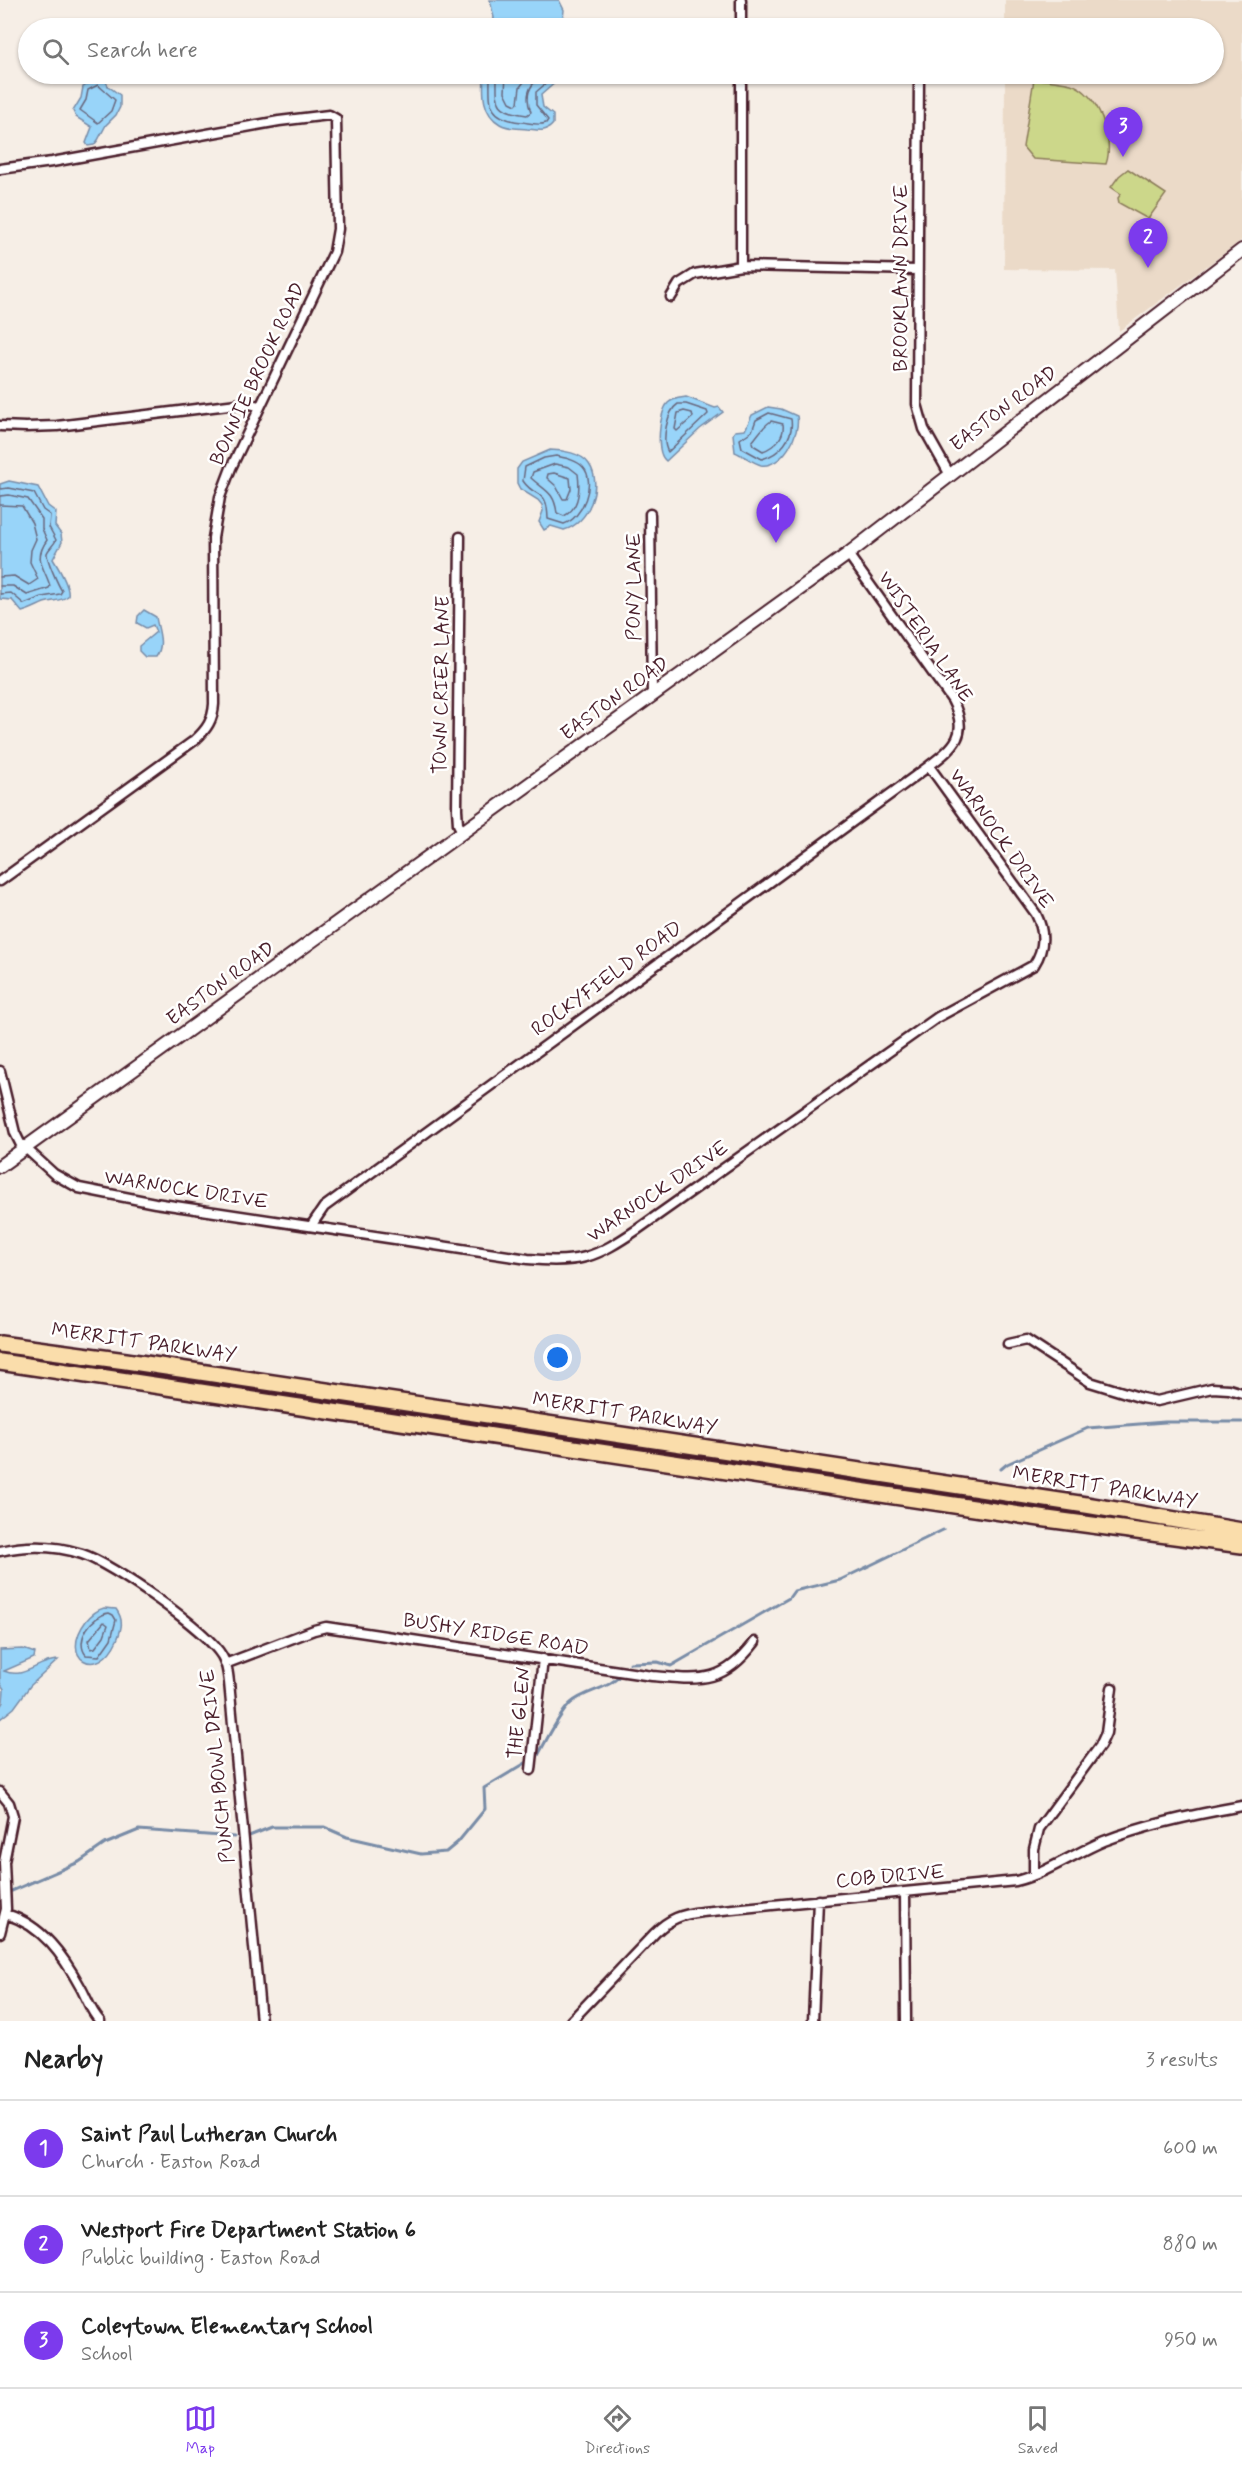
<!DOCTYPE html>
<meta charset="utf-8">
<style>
:root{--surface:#fff;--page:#f2f2f2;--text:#222;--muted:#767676;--line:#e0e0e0;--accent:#7c3aed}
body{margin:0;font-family:Mynerve,sans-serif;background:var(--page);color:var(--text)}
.you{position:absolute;left:558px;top:1358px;width:21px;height:21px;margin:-15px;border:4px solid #fff;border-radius:50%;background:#1a73e8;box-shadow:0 0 0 9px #1a73e833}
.badge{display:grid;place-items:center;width:39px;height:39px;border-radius:50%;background:var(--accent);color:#fff;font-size:20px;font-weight:700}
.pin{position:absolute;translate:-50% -50px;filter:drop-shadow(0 2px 3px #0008)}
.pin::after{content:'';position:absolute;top:32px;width:21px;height:18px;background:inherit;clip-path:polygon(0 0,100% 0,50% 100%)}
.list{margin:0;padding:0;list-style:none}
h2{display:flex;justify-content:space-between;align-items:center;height:78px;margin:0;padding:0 24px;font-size:26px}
h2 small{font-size:20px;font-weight:400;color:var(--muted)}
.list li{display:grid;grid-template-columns:39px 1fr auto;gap:18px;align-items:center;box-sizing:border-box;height:96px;padding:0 24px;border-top:2px solid var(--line)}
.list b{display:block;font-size:22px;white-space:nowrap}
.list p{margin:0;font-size:20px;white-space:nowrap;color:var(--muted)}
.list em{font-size:20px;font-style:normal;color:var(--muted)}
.icon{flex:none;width:33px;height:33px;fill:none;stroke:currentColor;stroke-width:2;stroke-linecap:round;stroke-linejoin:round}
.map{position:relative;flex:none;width:1242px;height:2021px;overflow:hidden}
.search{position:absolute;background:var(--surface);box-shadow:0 2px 4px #0004;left:18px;right:18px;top:18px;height:66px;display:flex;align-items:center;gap:15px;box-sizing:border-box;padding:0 21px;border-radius:33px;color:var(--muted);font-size:22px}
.sheet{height:366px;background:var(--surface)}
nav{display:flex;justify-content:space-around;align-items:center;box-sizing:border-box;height:84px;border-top:2px solid var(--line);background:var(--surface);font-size:16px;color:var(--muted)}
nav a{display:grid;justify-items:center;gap:3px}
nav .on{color:var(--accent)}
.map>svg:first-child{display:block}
</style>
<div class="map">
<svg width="1242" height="2021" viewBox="0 0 1242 2021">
<rect width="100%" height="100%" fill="#f6eee6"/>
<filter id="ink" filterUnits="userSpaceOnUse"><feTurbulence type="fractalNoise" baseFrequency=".0167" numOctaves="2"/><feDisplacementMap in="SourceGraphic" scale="12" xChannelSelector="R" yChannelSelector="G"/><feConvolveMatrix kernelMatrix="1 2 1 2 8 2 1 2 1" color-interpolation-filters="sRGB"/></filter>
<g filter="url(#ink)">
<path fill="#ebdac8" d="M1005 0H1242V240L1119 331 1115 270 1004 269 1005 74H1214V28H1005Z"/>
<path fill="#ccd78a" stroke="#8b7b5a" stroke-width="1.5" d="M1034 79C1046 80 1060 81 1071 84 1098 92 1115 139 1106 164L1033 159 1023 147Z
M1128 169 1166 194 1148 219 1119 203 1118 198 1121 194 1111 187 1119 176Z"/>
<path fill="#98d4f9" stroke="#798ca7" stroke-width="1.5" d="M490 0H559L564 10 562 28H492L494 18Z
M484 74H565L541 95 543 107 553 115V124C546 133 538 130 527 129 519 128 508 129 500 124 481 113 483 91 484 74Z
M99 77 105 78 108 86 120 95V107L116 115 106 125 98 140 94 145 88 146 86 143 92 127 76 117 73 111 81 98 83 87Z
M686 397 715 408 719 407 723 412 700 429 666 461C655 453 659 412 668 403 673 398 679 398 686 397Z
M768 407 781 409 797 416C801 434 782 468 761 465 753 463 743 455 735 452L733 434 735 431 745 430 752 415Z
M550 450C562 450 582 453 589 464 604 486 588 524 564 530L551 526 544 530 539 522 543 511 542 505 538 500 520 489 517 483V469L522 462Z
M9 481 38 487 48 506 56 512 55 526 61 534 62 542 53 559C58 567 70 587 68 596 60 602 53 600 44 603 37 606 30 610 22 612L12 600 0 599V484Z
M144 610 156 617C158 630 165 645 156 657H145L139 651V646L156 632 153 625 146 628 137 623 138 616Z
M104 1608 116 1609C124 1620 122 1628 117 1640 98 1682 58 1659 86 1621 91 1615 96 1610 104 1608Z
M23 1649 35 1653 34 1658 4 1671C25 1680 38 1660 58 1660L30 1686 14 1708 0 1719V1707L3 1702 4 1689 0 1683V1650Z"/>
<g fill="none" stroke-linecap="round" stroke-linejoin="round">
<path stroke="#69677d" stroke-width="1.5" d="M490 74C490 103 486 118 522 122 530 123 538 126 546 123L548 120 536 105V92L557 74
M497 74C497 103 494 111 527 115L531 112C524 95 529 83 545 74
M506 74 505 92 510 102 516 105 518 103 520 87 530 74
M98 85 115 100 111 111 98 123 80 110 86 100 88 90Z
M678 404H686L707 411 708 414 668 452C661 441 667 411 678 404Z
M684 411 692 413 693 417 677 431 675 429 678 413Z
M769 413 791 419C794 438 780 454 762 459L742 448 740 439 752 431 756 420Z
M771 421 783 424C785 437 774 447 763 451L753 445 752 442C759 434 762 427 771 421Z
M556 456C565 458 577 460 583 467 597 482 582 519 564 524L548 519C547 486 537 501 523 481L525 467 544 458Z
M555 464 569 467 578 474C580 489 580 508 564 516L557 513C554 491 545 491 531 478L533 472Z
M554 473 570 478 571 489 567 499H563L556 486 547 478 548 474Z
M0 489 9 488 34 493 43 510 50 515 49 527 56 540C54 545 49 548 47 553 46 558 58 585 62 591L60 594 42 597 24 604 11 593 0 594
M0 496 9 495 28 499 42 519V529L47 540C33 560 44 566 50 586L49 588 27 595 13 586H0
M0 505 22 506 32 523 36 539 31 550 30 562 38 579 29 585 14 576 0 577
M109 1613 113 1615 116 1620 111 1639 99 1656 86 1655C74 1640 92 1615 109 1613Z
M104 1622 108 1625 104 1636 95 1648 91 1649 89 1640Z"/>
<path stroke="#798ca7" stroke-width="3" d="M1001 1469 1007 1464 1088 1428 1165 1422H1242
M630 1663 658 1662 671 1666 789 1598 794 1591 840 1580 943 1530
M536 1759C544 1745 560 1712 571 1703 586 1690 608 1690 620 1675
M249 1836 272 1827H324L347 1837 421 1854 446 1852 458 1842 485 1809 484 1788 529 1761
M0 1896 79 1862 105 1844 139 1830 234 1837"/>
<g stroke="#4a1f2b" stroke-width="13">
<path id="street" d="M741 0V28
M919 74 917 404 924 429 950 475
M0 169 52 162 279 121 329 115 336 119 338 229 334 252 231 468 220 497 213 538 214 704C213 720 207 729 195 740L0 881
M741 266V74
M671 297 679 284 695 274 741 266 917 270
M0 426 26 427 57 426 245 403 259 406
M650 514 652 696
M460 537 457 809 458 824 463 833
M0 1071 15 1133 20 1143 54 1174 79 1188 155 1203 528 1259C580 1264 595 1258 638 1229L938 1017 1034 965C1045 948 1045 932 1036 914L929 766
M311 1226 324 1207 929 766C955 746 970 734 952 700L848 554
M1008 1344 1026 1340 1090 1382 1142 1398 1157 1401 1212 1388 1229 1389 1242 1393
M0 1551C27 1545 55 1545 82 1554 112 1564 206 1629 222 1656 227 1664 228 1673 229 1682L261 2021
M225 1664 314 1630 326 1627 652 1676C700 1680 722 1685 755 1642
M531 1770 543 1659
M0 1792 9 1803 13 1816 4 1862 6 1909 0 1933
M1034 1875V1849L1039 1829 1100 1746 1106 1733 1112 1688
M905 1892 906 2021
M6 1914C43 1926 63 1955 81 1988 87 1999 91 2012 100 2021
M571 2021 655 1933C669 1919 682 1914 702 1912L1016 1881C1047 1873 1075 1853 1104 1841 1148 1824 1196 1814 1242 1806
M813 2021 818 1900"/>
</g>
<g stroke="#4a1f2b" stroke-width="16">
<path id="secondary" d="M0 1166 848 554 1242 250"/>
</g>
<g stroke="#4a1f2b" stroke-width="20">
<path id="highway" d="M0 1344 126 1361 648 1439 1086 1505 1242 1531
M0 1362 1047 1519 1242 1545"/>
</g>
<use href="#street" stroke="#fff" stroke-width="8"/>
<use href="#secondary" stroke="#fff" stroke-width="12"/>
<use href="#highway" stroke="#faddab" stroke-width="15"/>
</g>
</g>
<g text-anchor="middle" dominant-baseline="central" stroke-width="5" stroke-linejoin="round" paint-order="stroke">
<g font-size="20" fill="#4a1f2b" stroke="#fff">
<text transform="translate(901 278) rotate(-90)">BROOKLAWN DRIVE</text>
<text transform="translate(258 374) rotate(-65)">BONNIE BROOK ROAD</text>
<text transform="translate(1004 409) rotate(-37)">EASTON ROAD</text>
<text transform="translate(634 587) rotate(-90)">PONY LANE</text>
<text transform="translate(925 637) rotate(56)">WISTERIA LANE</text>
<text transform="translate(442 685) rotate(-89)">TOWN CRIER LANE</text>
<text transform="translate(615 699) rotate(-36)">EASTON ROAD</text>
<text transform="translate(1001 839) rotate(55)">WARNOCK DRIVE</text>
<text transform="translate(607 979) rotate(-36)">ROCKYFIELD ROAD</text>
<text transform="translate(221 984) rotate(-36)">EASTON ROAD</text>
<text transform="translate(186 1190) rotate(9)">WARNOCK DRIVE</text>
<text transform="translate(658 1192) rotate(-34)">WARNOCK DRIVE</text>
<text transform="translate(144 1343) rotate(8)">MERRITT PARKWAY</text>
<text transform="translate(625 1414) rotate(9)">MERRITT PARKWAY</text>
<text transform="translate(1105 1488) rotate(9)">MERRITT PARKWAY</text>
<text transform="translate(496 1635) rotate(9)">BUSHY RIDGE ROAD</text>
<text transform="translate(520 1713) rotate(-84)">THE GLEN</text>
<text transform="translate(218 1766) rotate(-96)">PUNCH BOWL DRIVE</text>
<text transform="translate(890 1877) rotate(-5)">COB DRIVE</text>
</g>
</g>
</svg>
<div class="you"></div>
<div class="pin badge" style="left:776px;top:543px">1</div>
<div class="pin badge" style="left:1148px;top:268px">2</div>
<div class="pin badge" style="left:1123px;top:157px">3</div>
<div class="search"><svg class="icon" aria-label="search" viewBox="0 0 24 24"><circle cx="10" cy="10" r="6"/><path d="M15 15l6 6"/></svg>Search here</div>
</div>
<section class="sheet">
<h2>Nearby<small>3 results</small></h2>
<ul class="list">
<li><span class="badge">1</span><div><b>Saint Paul Lutheran Church</b><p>Church · Easton Road</p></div><em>600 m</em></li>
<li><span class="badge">2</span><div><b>Westport Fire Department Station 6</b><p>Public building · Easton Road</p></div><em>880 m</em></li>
<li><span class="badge">3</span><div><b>Coleytown Elementary School</b><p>School</p></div><em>950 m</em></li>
</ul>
</section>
<nav>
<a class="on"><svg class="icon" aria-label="map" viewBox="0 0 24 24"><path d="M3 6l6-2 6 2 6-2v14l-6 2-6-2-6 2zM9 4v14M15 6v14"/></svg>Map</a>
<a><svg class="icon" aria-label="directions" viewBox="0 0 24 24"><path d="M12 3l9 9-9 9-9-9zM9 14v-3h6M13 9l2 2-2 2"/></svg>Directions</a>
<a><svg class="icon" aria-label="saved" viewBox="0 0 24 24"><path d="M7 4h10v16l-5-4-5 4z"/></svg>Saved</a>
</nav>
